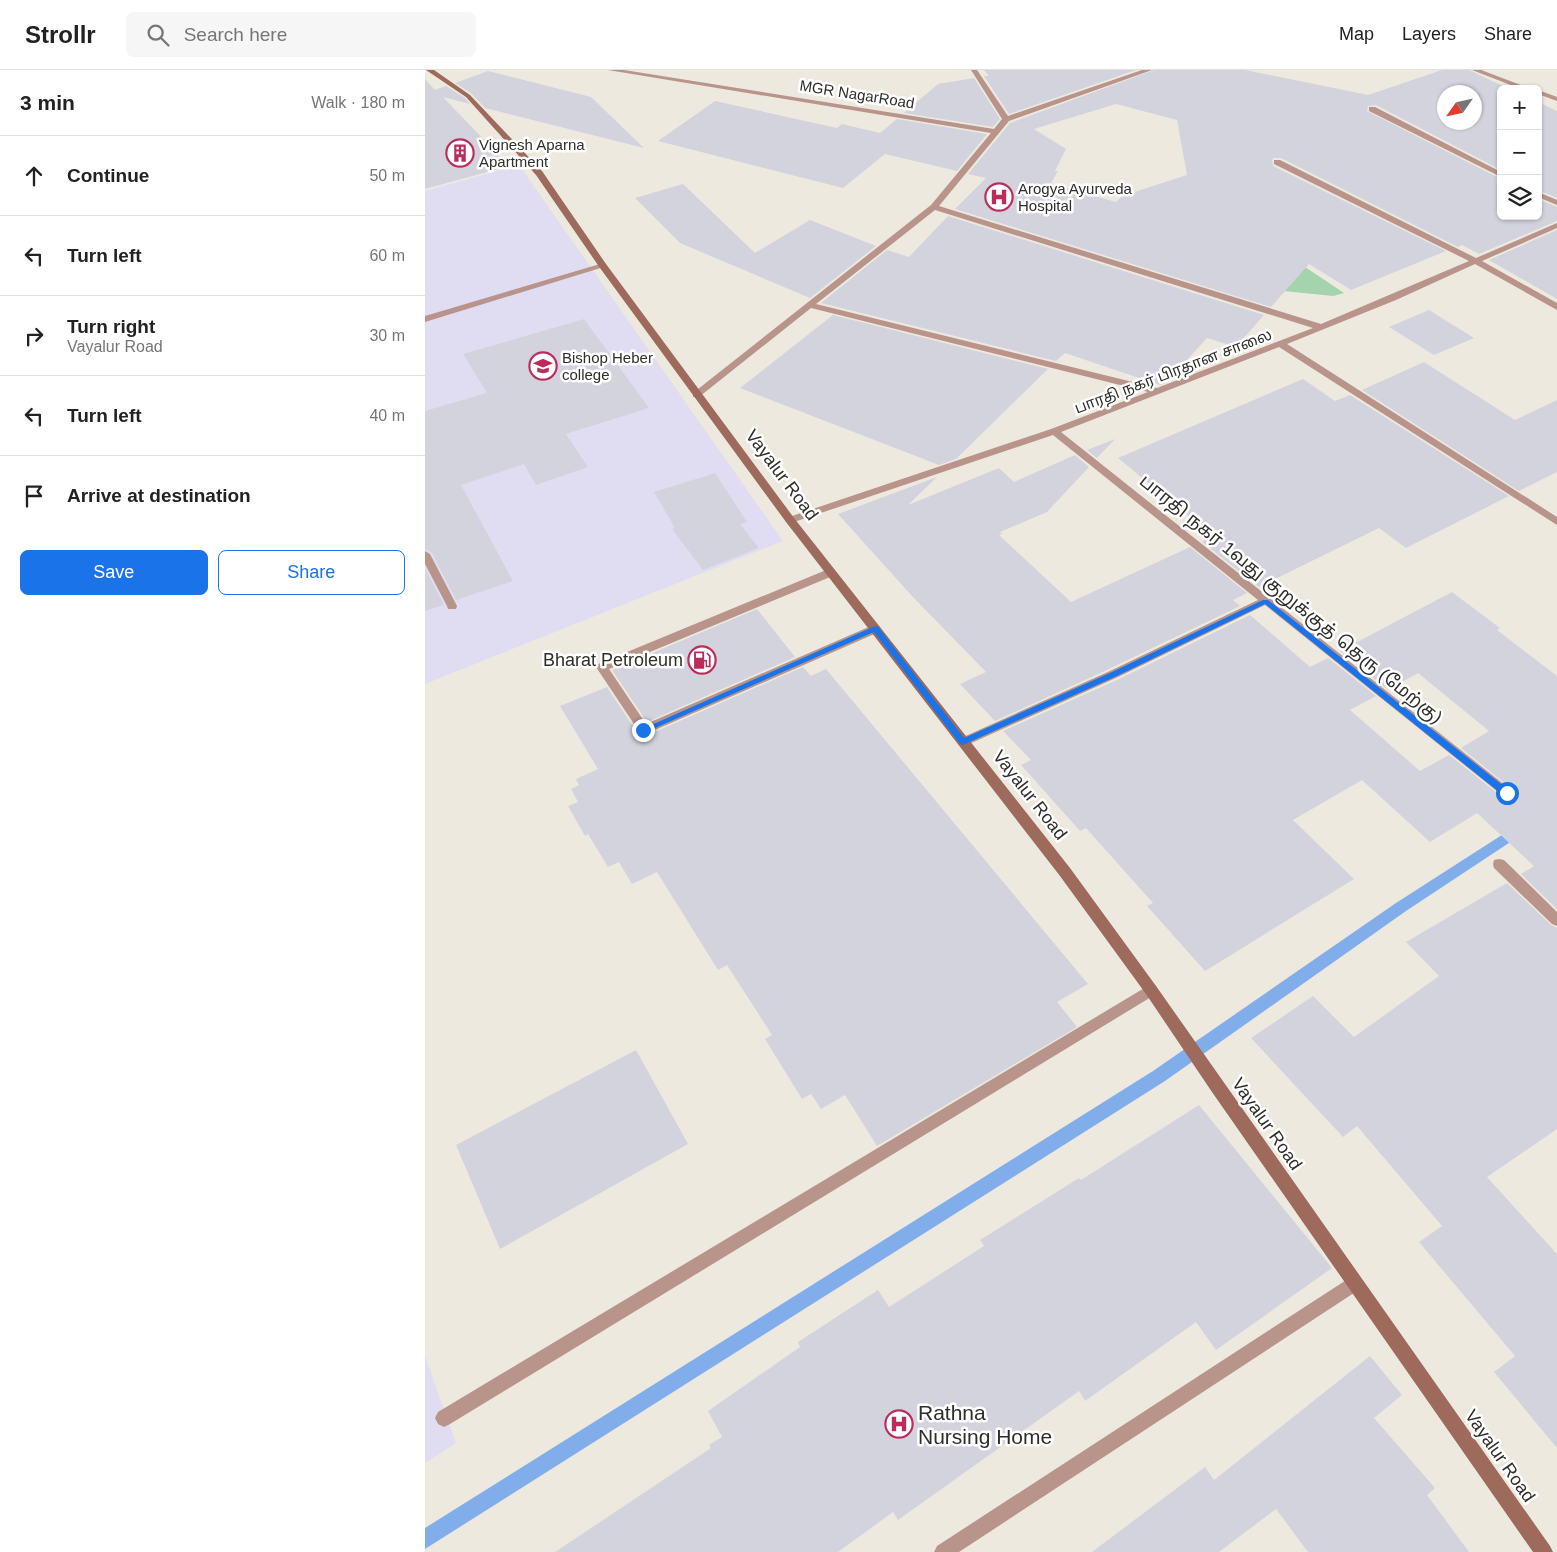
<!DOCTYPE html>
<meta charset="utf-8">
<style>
:root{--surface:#fff;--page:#f6f6f6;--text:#222;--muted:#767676;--line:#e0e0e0;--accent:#1a73e8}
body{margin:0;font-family:Arial,"Noto Sans Tamil",sans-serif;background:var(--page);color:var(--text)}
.controls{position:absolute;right:15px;top:15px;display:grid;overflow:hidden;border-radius:8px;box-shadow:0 1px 4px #0004}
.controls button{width:45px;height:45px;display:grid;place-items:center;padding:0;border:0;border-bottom:1px solid var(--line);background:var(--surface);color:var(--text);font:25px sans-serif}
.compass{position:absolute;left:1012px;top:15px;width:45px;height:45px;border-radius:50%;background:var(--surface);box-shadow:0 1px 4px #0004;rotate:236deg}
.stop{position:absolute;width:15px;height:15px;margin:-11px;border:4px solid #1a73e8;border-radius:50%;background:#fff}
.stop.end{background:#1a73e8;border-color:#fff;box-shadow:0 1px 5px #0008}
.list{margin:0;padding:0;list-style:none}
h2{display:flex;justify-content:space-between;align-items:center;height:65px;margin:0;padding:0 20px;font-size:21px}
h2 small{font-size:16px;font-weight:400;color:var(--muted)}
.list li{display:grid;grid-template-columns:32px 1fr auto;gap:15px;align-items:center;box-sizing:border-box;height:80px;padding:0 20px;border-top:1px solid var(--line)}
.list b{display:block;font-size:19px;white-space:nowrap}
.list p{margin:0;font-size:16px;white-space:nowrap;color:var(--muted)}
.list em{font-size:16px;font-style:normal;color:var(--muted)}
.actions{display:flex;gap:10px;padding:15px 20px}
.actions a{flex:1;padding:11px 0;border:1px solid var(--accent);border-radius:8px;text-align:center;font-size:18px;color:var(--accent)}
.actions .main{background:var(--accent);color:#fff}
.icon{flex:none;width:28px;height:28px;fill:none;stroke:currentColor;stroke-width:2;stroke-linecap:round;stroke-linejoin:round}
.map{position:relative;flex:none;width:1132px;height:1482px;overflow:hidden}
header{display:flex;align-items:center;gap:30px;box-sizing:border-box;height:70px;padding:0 25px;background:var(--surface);border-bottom:1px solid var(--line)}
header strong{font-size:24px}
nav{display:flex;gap:28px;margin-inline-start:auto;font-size:18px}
.search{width:350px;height:45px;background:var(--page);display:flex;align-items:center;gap:12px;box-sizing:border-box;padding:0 18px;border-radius:8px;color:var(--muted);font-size:19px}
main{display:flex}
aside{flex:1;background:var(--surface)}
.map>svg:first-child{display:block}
</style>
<header>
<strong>Strollr</strong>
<div class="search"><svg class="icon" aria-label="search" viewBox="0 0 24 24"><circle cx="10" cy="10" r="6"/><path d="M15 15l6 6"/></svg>Search here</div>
<nav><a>Map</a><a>Layers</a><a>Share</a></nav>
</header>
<main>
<aside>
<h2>3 min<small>Walk · 180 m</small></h2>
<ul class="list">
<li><svg class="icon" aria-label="ahead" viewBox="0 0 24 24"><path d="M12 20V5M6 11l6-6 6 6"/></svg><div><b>Continue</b></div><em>50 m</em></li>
<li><svg class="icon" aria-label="left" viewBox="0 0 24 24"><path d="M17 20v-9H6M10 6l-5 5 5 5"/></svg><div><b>Turn left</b></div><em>60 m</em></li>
<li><svg class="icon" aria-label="right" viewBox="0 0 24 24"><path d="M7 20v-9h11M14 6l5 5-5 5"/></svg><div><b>Turn right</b><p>Vayalur Road</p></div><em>30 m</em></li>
<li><svg class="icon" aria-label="left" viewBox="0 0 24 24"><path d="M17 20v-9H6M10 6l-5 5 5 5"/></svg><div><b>Turn left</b></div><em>40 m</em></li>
<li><svg class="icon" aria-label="arrive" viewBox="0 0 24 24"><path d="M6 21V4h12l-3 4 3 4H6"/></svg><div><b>Arrive at destination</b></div></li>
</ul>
<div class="actions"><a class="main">Save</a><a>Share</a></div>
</aside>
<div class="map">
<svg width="1132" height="1482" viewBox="0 0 1132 1482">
<rect width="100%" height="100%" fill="#ede9df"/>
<path fill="#e0ddf3" d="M94 95 358 471 0 614V121Z
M0 1286 31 1373 0 1393Z"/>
<path fill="#a4d3ad" d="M865 187 919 223 908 226 859 221Z"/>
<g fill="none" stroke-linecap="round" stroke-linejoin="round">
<path fill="#82adeb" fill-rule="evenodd" d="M1094 754 1099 755 1101 759 1099 763 981 841 740 1011 0 1479V1458L728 1001 971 833Z"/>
</g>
<path fill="#d3d3de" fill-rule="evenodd" d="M559 0H711L584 44 559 6H564Z
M729 0H820L943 25 1017 0H1044L1084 19H1076V100L951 35 943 36 942 41 1076 109V146H1113V129L1132 137V151L1054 184 1037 175 1033 177 856 88H849L847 90 848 96 1021 181 926 220 884 194 846 237 530 139 561 108 543 104 585 53ZM1020 22H1050V52H1020ZM691 34 752 50 762 105 697 126 691 132 626 113 633 101H630L641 79 609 59Z
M63 1 166 27 219 78 60 38 46 23 30 13Z
M549 8 575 49 568 57 479 43 513 14Z
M0 9 10 20 21 16 40 28 45 34 18 27 84 96 0 119Z
M290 31 412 58 417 54 455 63 472 49 562 64 532 101 460 84 418 118 233 71Z
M1113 32 1132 41V128L1113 120Z
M258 114 330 183 385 150 451 176 385 228 255 173 210 128Z
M523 146 839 245 811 277 782 268 742 312 735 315 640 283 631 291 396 233 462 180 484 187Z
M1132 160V229L1064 190Z
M1004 240 1049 268 1009 285 964 257Z
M408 245 623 299 531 389 514 395 315 318Z
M159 249 224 338 141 364 163 397 111 415 99 394 36 415 88 511 31 530 7 483 0 479V341L62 323 38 284Z
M999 292 1090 350 1132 330V402L1094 421 937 320Z
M878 309 910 331 925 325 1084 426 981 478 954 458 834 517 777 472 788 466 693 388Z
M690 369 672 388 662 380Z
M650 385 664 397 622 442 575 462 577 464 574 465 646 532 765 477 822 523 808 530 815 536 684 599 570 651 535 614 561 602 487 526 413 444 512 407 483 435 574 398 589 412Z
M290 403 322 452 315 454 334 478 278 500 247 459 250 458 229 422Z
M0 498 19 535 0 541Z
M1027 522 1075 558 1072 560 1132 606V839L1096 804 1109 796 1052 743 1005 772 937 710 868 750 929 809 780 901 722 836 728 833 661 758 655 761 596 695 606 690 578 661 694 609 825 545 885 597 903 588 951 626 925 640 995 701 1024 685 1077 727 1086 728 1090 724 1087 719 1036 678 1064 661 993 603 963 620 915 581Z
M332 539 370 587 222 652 187 600Z
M378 597 386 606 401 599 663 914 632 932 652 957 452 1076 420 1025 396 1039 386 1024 377 1029 340 969 347 965 302 895 293 900 232 802 207 814 194 792 183 797 163 764 160 766 143 736 153 732 146 719 154 715 151 709 173 699 135 636 182 617 213 664 223 665Z
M1082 813 1126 855 1132 858V1059L1062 1107 1132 1184V1378L1069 1302 1090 1286 994 1172 1017 1156 932 1056 918 1067 826 968 888 926 929 967 1014 906 981 872Z
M211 980 263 1074 75 1179 31 1075Z
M774 1035 907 1198 791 1280 771 1252 660 1331 654 1321 473 1450 468 1442 413 1482H130L286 1378 284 1375 297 1367 283 1341 375 1277 373 1272 453 1220 464 1237 559 1176 555 1170 654 1108 656 1110Z
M945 1286 977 1325 949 1348 1010 1418 1002 1425 1044 1482H883L851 1439 794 1482H667L780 1397 789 1410Z"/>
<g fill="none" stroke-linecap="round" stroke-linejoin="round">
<path fill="#b8948a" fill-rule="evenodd" d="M175 194 182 196 0 252V246Z
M0 481 5 484 32 536 31 539H23L22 536 0 494Z
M406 498 411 502 410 505 184 599 221 654 446 556H454L456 559 454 562 223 663H215L171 597 173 594Z"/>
<path fill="#b8948a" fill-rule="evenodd" d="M183 0H199L569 59 577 49 546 0H552L583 46 717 0H727L584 51 514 136 896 254 1044 191 849 94V90H855L1051 188 1132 153V158L1057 191 1132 233V240L1050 194 971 230 862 274 1132 447V455L854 277 636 362 1086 720 1088 723 1086 726H1078L840 535 693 607 542 675H534L532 672 534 669 685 601 833 530 628 365 369 452H361L360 450 361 448 626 359 723 322 386 238 274 327H268V323L506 135 566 63ZM510 140 888 258 732 318 391 234Z
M1047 0H1056L1106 19H1096Z
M1113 20 1132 27V31L1113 24Z
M944 37H950L1076 102V107L944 41Z
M1113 122 1132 130V135L1113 127Z
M1074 789 1079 790 1132 842V856L1127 854 1069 798 1068 794 1069 790Z
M726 914 731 916 733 920 731 924 25 1354 19 1357 13 1354 10 1348 13 1342Z
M929 1205 935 1207 937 1213 935 1219 534 1482H509L512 1476Z"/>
<path fill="#9d6a5b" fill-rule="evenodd" d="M1 0H9L45 25 117 101 181 194 369 448 645 798 731 916 1125 1476 1128 1482H1108L787 1022 721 924 635 806 361 452 175 198 111 105 41 27Z"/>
</g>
<path fill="#1a73e8" d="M838 530H843L1085 721V726H1079L840 534 692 606 538 675 535 674 449 562 221 662 218 663 215 660 450 556 453 557 539 668 687 602Z"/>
<defs>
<g id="building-ring" transform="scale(1.4375)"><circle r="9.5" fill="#fff" stroke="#bb2c5b" stroke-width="1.5"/><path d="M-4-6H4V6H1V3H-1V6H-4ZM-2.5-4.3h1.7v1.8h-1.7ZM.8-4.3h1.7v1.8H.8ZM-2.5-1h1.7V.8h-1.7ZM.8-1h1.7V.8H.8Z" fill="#bb2c5b"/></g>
<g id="hospital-ring" transform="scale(1.4375)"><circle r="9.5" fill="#fff" stroke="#bb2c5b" stroke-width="1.5"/><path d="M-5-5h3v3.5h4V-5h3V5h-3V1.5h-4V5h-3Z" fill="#bb2c5b"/></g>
<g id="university-ring" transform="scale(1.4375)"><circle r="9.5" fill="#fff" stroke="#bb2c5b" stroke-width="1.5"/><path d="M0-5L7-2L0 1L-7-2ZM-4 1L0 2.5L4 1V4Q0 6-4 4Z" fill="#bb2c5b"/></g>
<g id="fuel-ring" transform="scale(1.4375)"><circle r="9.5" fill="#fff" stroke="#bb2c5b" stroke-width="1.5"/><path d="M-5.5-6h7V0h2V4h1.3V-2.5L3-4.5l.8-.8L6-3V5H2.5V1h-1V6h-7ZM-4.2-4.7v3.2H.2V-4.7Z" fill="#bb2c5b"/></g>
</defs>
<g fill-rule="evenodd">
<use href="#building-ring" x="35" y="83"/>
<use href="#hospital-ring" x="574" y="127"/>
<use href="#university-ring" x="118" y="296"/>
<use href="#fuel-ring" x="277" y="590"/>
<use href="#hospital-ring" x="474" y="1354"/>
</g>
<g text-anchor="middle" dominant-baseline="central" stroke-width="5" stroke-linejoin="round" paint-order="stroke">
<g font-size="15" fill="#2f2e2a" stroke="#fff">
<text transform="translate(432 24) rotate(9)">MGR NagarRoad</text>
<text transform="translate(748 301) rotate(-21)">பாரதி நகர் பிரதான சாலை</text>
</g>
<g font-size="15" fill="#2f2e2a" stroke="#fff" text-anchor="start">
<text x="54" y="74">Vignesh Aparna<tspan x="54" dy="17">Apartment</tspan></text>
<text x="593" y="118">Arogya Ayurveda<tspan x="593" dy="17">Hospital</tspan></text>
<text x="137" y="287">Bishop Heber<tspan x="137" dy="17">college</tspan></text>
</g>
<g font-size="18" fill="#2f2e2a" stroke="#fff">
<text transform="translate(357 405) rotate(53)">Vayalur Road</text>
<text transform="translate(866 529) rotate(39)">பாரதி நகர் 1வது குறுக்குத் தெரு (மேற்கு)</text>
<text transform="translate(605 725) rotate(52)">Vayalur Road</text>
<text transform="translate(842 1054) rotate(55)">Vayalur Road</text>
<text transform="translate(1075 1386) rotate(55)">Vayalur Road</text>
</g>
<g font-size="18" fill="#2f2e2a" stroke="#fff" text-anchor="end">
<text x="258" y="590">Bharat Petroleum</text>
</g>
<g font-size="21" fill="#2f2e2a" stroke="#fff" text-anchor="start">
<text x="493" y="1342">Rathna<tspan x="493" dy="24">Nursing Home</tspan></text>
</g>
</g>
</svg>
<div class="controls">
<button>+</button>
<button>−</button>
<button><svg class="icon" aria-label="layers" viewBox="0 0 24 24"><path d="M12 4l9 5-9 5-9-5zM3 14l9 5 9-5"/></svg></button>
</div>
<svg class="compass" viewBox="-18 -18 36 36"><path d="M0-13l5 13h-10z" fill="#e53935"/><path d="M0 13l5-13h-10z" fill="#767676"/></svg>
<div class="stop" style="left:1082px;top:723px"></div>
<div class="stop end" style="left:218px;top:660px"></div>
</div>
</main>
